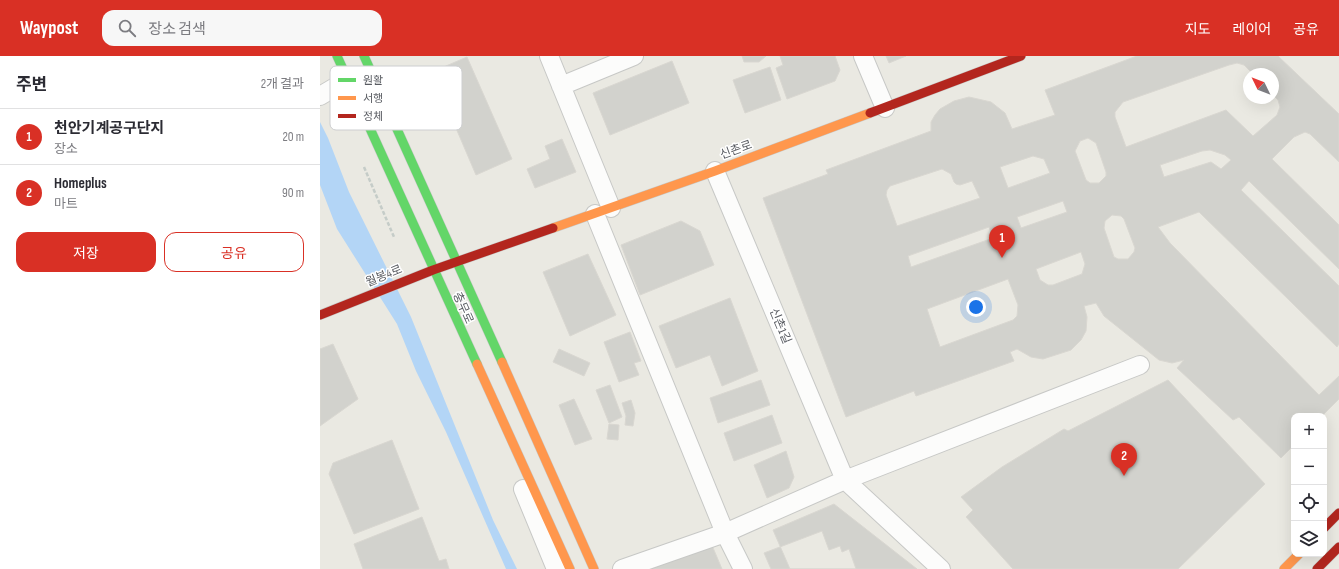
<!DOCTYPE html>
<html lang="ko">
<meta charset="utf-8">
<style>
:root{--surface:#fff;--page:#f7f7f7;--text:#2b2b33;--muted:#7c7c81;--line:#e1e1e2;--accent:#d93025}
body{margin:0;font-family:"Sofia Sans Condensed","Noto Sans KR",sans-serif;background:var(--page);color:var(--text)}
.controls{position:absolute;right:12px;bottom:12px;display:grid;overflow:hidden;border-radius:8px;box-shadow:0 4px 16px #0002}
.controls button{width:36px;height:36px;display:grid;place-items:center;padding:0;border:0;border-bottom:1px solid var(--line);background:var(--surface);color:var(--text);font:20px sans-serif}
.compass{position:absolute;left:923px;top:12px;width:36px;height:36px;border-radius:50%;background:var(--surface);box-shadow:0 4px 16px #0002;rotate:313deg}
.you{position:absolute;left:656px;top:251px;width:14px;height:14px;margin:-10px;border:3px solid #fff;border-radius:50%;background:#1a73e8;box-shadow:0 0 0 6px #1a73e833}
.badge{display:grid;place-items:center;width:26px;height:26px;border-radius:50%;background:var(--accent);color:#fff;font-size:13px;font-weight:700}
.pin{position:absolute;translate:-50% -33px;filter:drop-shadow(0 1px 2px #0008)}
.pin::after{content:'';position:absolute;top:21px;width:14px;height:12px;background:inherit;clip-path:polygon(0 0,100% 0,50% 100%)}
.list{margin:0;padding:0;list-style:none}
h2{display:flex;justify-content:space-between;align-items:center;height:52px;margin:0;padding:0 16px;font-size:17px}
h2 small{font-size:13px;font-weight:400;color:var(--muted)}
.list li{display:grid;grid-template-columns:26px 1fr auto;gap:12px;align-items:center;box-sizing:border-box;height:56px;padding:0 16px;border-top:1px solid var(--line)}
.list b{display:block;font-size:15px;white-space:nowrap}
.list p{margin:0;font-size:13px;white-space:nowrap;color:var(--muted)}
.list em{font-size:13px;font-style:normal;color:var(--muted)}
.actions{display:flex;gap:8px;padding:12px 16px}
.actions a{flex:1;padding:9px 0;border:1px solid var(--accent);border-radius:12px;text-align:center;font-size:14px;color:var(--accent)}
.actions .main{background:var(--accent);color:#fff}
.icon{flex:none;width:22px;height:22px;fill:none;stroke:currentColor;stroke-width:2;stroke-linecap:round;stroke-linejoin:round}
.map{position:relative;flex:none;width:1019px;height:513px;overflow:hidden}
header{display:flex;align-items:center;gap:24px;box-sizing:border-box;height:56px;padding:0 20px;background:var(--accent);color:#fff}
header strong{font-size:19px}
nav{display:flex;gap:22px;margin-inline-start:auto;font-size:14px}
.search{width:280px;height:36px;background:var(--page);display:flex;align-items:center;gap:10px;box-sizing:border-box;padding:0 14px;border-radius:12px;color:var(--muted);font-size:15px}
main{display:flex}
aside{flex:1;background:var(--surface)}
.map>svg:first-child{display:block}
</style>
<header>
<strong>Waypost</strong>
<div class="search"><svg class="icon" aria-label="search" viewBox="0 0 24 24"><circle cx="10" cy="10" r="6"/><path d="M15 15l6 6"/></svg>장소 검색</div>
<nav><a>지도</a><a>레이어</a><a>공유</a></nav>
</header>
<main>
<aside>
<h2>주변<small>2개 결과</small></h2>
<ul class="list">
<li><span class="badge">1</span><div><b>천안기계공구단지</b><p>장소</p></div><em>20 m</em></li>
<li><span class="badge">2</span><div><b>Homeplus</b><p>마트</p></div><em>90 m</em></li>
</ul>
<div class="actions"><a class="main">저장</a><a>공유</a></div>
</aside>
<div class="map">
<svg width="1019" height="513" viewBox="0 0 1019 513">
<rect width="100%" height="100%" fill="#eae9e2"/>
<path fill="#b3d5f6" d="M0 66 8 82 29 136 91 261 173 464 197 513H186L126 376 96 315 77 268 17 173 0 129Z"/>
<path fill="#d2d2cd" stroke="#d9d7d1" fill-rule="evenodd" d="M422 0H446L439 6H424Z
M460 0H515L520 14 515 25 467 43 456 12 463 9Z
M566 0H586L569 7Z
M817 0H958L1019 58V106L990 78 985 76 974 81 952 103 1019 169V213L929 125 921 134 1019 230V288L1017 291 879 156 838 171 850 187 999 339 1019 320V343L1002 360H974V389L961 402 919 361 913 364 857 312 864 304 852 307 839 304 784 260 776 247 764 250 767 261 766 275 761 284 751 294 723 303 711 301 697 293 690 296 694 305 596 340 594 335 526 361 443 142 508 118 506 114 611 75V66L615 59 620 53 634 45 649 41 671 46 685 57 692 73 735 59 725 34ZM917 7 924 9 933 18H953V39L958 44 960 51 957 59 933 80 906 54 806 91 795 61V56L803 46 909 9ZM768 82 776 87 786 116V120L779 127H770L766 124 755 95 760 85ZM890 94 905 99 911 104 901 113 891 106 844 121 840 109 882 95ZM713 100 724 103 730 117 688 132 680 111ZM622 113 631 118 634 126 636 128 640 129 652 125 660 142 577 170 566 139 567 134 570 130ZM743 145 747 156 701 172 697 161ZM792 159 801 160 804 163 815 192 814 196 808 203H798L794 201 784 172 785 165ZM669 171 673 182 591 211 588 200ZM761 196 765 208 762 218 733 229H728L720 224 716 213ZM688 223 698 249 697 260 693 264 620 291 607 253Z
M147 1 192 103 156 119 112 16Z
M352 5 369 47 290 79 273 37Z
M450 11 461 44 425 57 413 24Z
M242 83 256 116 215 132 207 113 230 103 225 90Z
M361 165 380 175 394 209 320 239 301 189Z
M268 198 296 259 250 280 223 216Z
M410 242 438 315 402 330 390 299 356 312 339 270Z
M310 276 321 305 314 307 319 319 299 326 284 286Z
M13 288 38 343 0 370V293Z
M239 293 270 307 264 320 233 306Z
M441 324 450 349 398 367 390 342Z
M848 324 945 428 858 513H693L646 461 653 454 641 441 682 411 744 373 748 375Z
M290 329 302 361 289 367 276 334Z
M254 343 272 383 255 389 239 349Z
M311 344 315 357 313 370 305 369 306 360 302 347Z
M452 359 462 387 414 405 404 377Z
M289 368 299 369 298 384 287 383Z
M72 384 99 453 34 478 9 418 13 407Z
M466 395 474 421 469 432 447 442 434 409Z
M514 448 597 513H470L453 474Z
M102 461 119 505 126 503 129 513H43L34 488Z
M502 475 509 494 520 490 522 496 529 493 536 513H451L444 497Z
M391 487 402 513H327Z"/>
<g fill="none" stroke-linecap="round" stroke-linejoin="round">
<g stroke="#c7c8c6" stroke-width="20">
<path id="street" d="M229 0 291 152
M543 0 565 52
M241 30 314 0
M0 40 27 24
M275 158 405 477 423 513
M203 433 236 513
M302 513 405 477 525 424 395 115
M621 513 525 424 820 309"/>
</g>
<g stroke="#c7c8c7" stroke-width="10">
<path id="fast" d="M17 0 157 308
M44 0 182 306"/>
</g>
<g stroke="#c7c8c7" stroke-width="10">
<path id="slow" d="M233 172 395 115 550 57
M182 306 274 513
M157 308 250 513
M964 513 979 498"/>
</g>
<g stroke="#c7c8c7" stroke-width="10">
<path id="jam" d="M550 57 701 0
M0 259 113 214 233 172
M1004 472 1019 457
M997 513 1019 491"/>
</g>
<path stroke="#c5ccc8" stroke-width="2.5" stroke-dasharray="4 2" stroke-linecap="butt" d="M44 111 74 181"/>
<use href="#street" stroke="#fcfcfb" stroke-width="18"/>
<use href="#fast" stroke="#63d668" stroke-width="9"/>
<use href="#slow" stroke="#ff974d" stroke-width="9"/>
<use href="#jam" stroke="#b3261e" stroke-width="9"/>
</g>
<g text-anchor="middle" dominant-baseline="central" stroke-width="3" stroke-linejoin="round" paint-order="stroke">
<g font-size="12" fill="#585b61" stroke="#fff">
<text transform="translate(416 94) rotate(-20)">신촌로</text>
<text transform="translate(64 220) rotate(-22)">월봉4로</text>
<text transform="translate(143 252) rotate(66)">충무로</text>
<text transform="translate(460 270) rotate(67)">신촌1길</text>
</g>
</g>
<rect x="10" y="10" width="132" height="64" rx="6" fill="#fff" stroke="#cdced0" stroke-width="1"/>
<rect x="18" y="22" width="18" height="4" fill="#63d668"/>
<rect x="18" y="40" width="18" height="4" fill="#ff974d"/>
<rect x="18" y="58" width="18" height="4" fill="#b3261e"/>
<g font-size="11" fill="#585b61">
<text x="43" y="28">원활</text>
<text x="43" y="46">서행</text>
<text x="43" y="64">정체</text>
</g>
</svg>
<div class="controls">
<button>+</button>
<button>−</button>
<button><svg class="icon" aria-label="locate" viewBox="0 0 24 24"><circle cx="12" cy="12" r="6"/><path d="M12 2v4M12 18v4M2 12h4M18 12h4"/></svg></button>
<button><svg class="icon" aria-label="layers" viewBox="0 0 24 24"><path d="M12 4l9 5-9 5-9-5zM3 14l9 5 9-5"/></svg></button>
</div>
<svg class="compass" viewBox="-18 -18 36 36"><path d="M0-13l5 13h-10z" fill="#e53935"/><path d="M0 13l5-13h-10z" fill="#7c7c81"/></svg>
<div class="you"></div>
<div class="pin badge" style="left:682px;top:202px">1</div>
<div class="pin badge" style="left:804px;top:420px">2</div>
</div>
</main>
